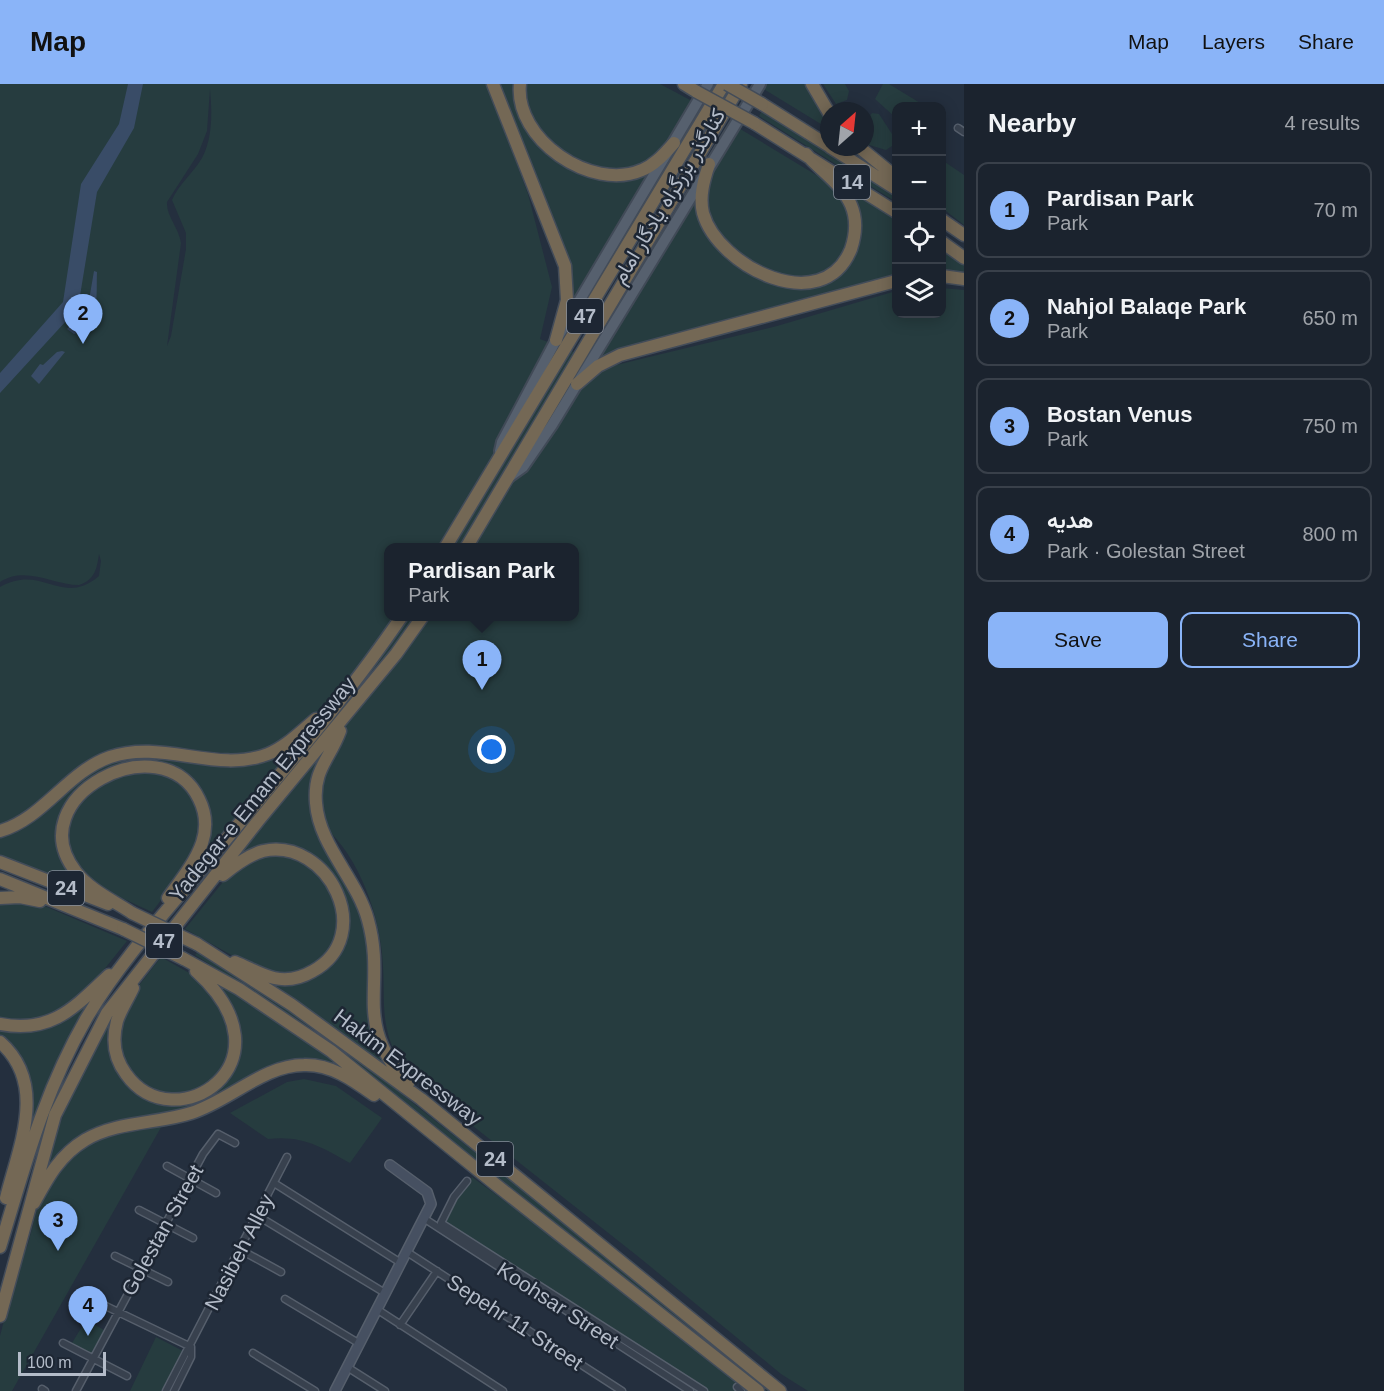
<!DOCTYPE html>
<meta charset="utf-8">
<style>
:root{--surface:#1b232e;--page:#282f3a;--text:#f1f3f6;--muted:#a0a4aa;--line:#39404a;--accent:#8ab4f8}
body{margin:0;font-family:Arial,Vazirmatn,sans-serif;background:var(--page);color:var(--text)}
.controls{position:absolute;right:18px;top:18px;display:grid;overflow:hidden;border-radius:12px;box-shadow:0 3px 15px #0003}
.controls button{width:54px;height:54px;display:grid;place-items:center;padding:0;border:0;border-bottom:2px solid var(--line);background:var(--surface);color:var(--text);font:30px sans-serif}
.compass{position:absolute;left:820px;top:18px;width:54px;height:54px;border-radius:50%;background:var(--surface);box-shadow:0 3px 15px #0003;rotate:27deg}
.scale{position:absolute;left:18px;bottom:15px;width:88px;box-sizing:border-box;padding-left:6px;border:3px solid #b4bcc9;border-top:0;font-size:16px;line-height:21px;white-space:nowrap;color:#b4bcc9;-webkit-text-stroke:4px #1d2633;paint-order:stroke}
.you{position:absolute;left:492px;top:666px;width:21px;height:21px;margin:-15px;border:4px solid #fff;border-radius:50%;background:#1a73e8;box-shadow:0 0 0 9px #1a73e833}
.badge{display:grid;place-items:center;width:39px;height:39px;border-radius:50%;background:var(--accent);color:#111;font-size:20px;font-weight:700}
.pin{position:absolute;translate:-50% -50px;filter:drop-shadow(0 2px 3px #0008)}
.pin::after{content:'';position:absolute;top:32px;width:21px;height:18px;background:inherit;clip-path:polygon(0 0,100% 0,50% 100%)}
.popup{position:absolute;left:384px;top:459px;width:195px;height:78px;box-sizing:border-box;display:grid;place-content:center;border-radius:12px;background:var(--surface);filter:drop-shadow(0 2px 4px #0005);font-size:20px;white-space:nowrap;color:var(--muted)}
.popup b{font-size:22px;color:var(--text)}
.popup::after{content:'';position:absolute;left:50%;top:100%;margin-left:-12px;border:12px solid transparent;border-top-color:var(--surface)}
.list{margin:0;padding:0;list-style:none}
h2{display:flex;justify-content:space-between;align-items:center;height:78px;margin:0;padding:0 24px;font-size:26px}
h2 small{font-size:20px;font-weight:400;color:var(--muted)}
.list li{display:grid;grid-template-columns:39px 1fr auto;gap:18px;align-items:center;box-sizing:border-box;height:96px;margin:0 12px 12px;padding:0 12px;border:2px solid var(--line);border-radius:12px}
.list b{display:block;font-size:22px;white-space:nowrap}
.list p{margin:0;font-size:20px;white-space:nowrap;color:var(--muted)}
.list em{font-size:20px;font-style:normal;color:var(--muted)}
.actions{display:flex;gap:12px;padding:18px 24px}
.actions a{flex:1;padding:14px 0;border:2px solid var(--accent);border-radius:12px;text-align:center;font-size:21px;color:var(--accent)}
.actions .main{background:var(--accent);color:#111}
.icon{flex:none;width:33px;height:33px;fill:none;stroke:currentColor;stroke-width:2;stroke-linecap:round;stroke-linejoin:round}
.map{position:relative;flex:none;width:964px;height:1307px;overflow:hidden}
header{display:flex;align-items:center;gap:36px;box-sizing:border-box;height:84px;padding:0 30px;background:var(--accent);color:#111}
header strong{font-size:28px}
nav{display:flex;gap:33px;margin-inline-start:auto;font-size:21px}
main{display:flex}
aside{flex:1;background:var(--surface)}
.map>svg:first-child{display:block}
</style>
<header>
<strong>Map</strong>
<nav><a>Map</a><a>Layers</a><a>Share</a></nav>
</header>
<main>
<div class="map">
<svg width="964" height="1307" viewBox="0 0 964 1307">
<rect width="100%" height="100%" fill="#242f3e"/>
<path fill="#263c3f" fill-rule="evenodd" d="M0 0H487L528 110 552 203 540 255 595 276 699 99C684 173 818 248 853 165 864 140 853 117 838 97L896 136V193L638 263 600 277 612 282 777 242 896 207V230H942V204L964 206V1307H808L781 1290 640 1174 406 989C376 940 387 922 382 869 377 822 355 764 316 736 319 768 355 802 364 836 374 871 368 911 373 947L376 960 391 987 297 919 237 881C249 887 261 895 275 897 290 900 306 896 319 888 380 847 330 749 262 764 248 767 237 776 226 785L285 713 265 699 168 819C192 783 227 742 193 701 137 632 0 746 107 814L0 773V750C46 737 70 690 115 675 159 659 198 687 239 680L224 669 152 662 121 666 90 679 39 722 27 731 0 742V503C43 479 61 524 99 492L101 477 99 470C97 484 95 496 79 501 54 501 25 481 0 498ZM210 5C212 27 213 54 202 74 193 89 179 100 172 116L186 149V165L171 252 167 262 181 159C179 144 166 132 167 118L198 70 207 47ZM389 464H575V532H389Z
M496 0H518L520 30 584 87 655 84 561 246 571 216Z
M522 0H660L692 17 662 70 628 87 596 84 559 67 528 34Z
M764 0H809L829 34V45L762 4Z
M823 0H845L849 7 847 16 836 20Z
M883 0H889L925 22H896V34L875 15Z
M762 27 896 110V118L759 32Z
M872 29 879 30 894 53 892 62 886 66 866 60 865 38Z
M737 43 836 103 853 138 845 171 821 193 795 196 740 174 708 136 705 101Z
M942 76 964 91V141L942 124Z
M942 166 964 181V192L942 189Z
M159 688C238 720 186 784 152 828L100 804 85 793 68 766 67 742 87 709 124 689Z
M276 770 306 777 329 800 340 839 332 866 305 887 281 891 242 877 185 845 227 793 254 774Z
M0 817 35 818 127 857 78 918 32 939 0 937Z
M197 869 280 918 368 983 773 1307H767L312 945 195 871Z
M161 873 191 890 225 926 231 967 217 994 186 1011 152 1007 124 982 118 949 136 905Z
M205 890 289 942 384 1015 310 977 203 1021 90 1050 35 1112C59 1037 82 976 126 910L111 959 145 1012 208 1010 239 950 232 925Z
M102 901 52 988 30 1044V1022L0 955V943L26 946Z
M304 995 336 1002 382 1034 350 1079C321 1063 303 1051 268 1055L230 1029 287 998Z
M164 1038 12 1307H0V1252L16 1190 28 1160 38 1121 52 1090 95 1054Z
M472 1093 583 1174 750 1307H704L562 1216 437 1143Z
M86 1236 104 1246 91 1270 72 1259Z
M156 1253 183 1267 163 1307H130Z"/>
<path fill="#394c67" d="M128 0H143L134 44 97 108 78 224 0 309V289L63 218 81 100 119 40Z
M94 187 97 188C96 209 101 243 74 250L67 245 88 222Z
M62 267 65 268 39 300 31 292 40 280 43 281 57 268Z"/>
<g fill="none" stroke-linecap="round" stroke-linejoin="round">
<g stroke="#565f6c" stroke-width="9">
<path id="street" d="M958 44 964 48
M167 1082 216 1109
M467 1097 454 1113 441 1139 704 1307
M274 1099 401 1179
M139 1126 193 1154
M258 1132 385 1209
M425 1135 690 1307
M239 1165 281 1188
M407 1168 622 1307
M115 1172 168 1198
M89 1214 191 1263
M285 1215 360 1260
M378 1226 503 1307
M400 1241 437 1187
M63 1259 127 1292
M253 1269 315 1307
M347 1283 385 1307
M737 1303 741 1307
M42 1305 45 1307
M76 1307 203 1070 218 1050 235 1059
M166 1307 287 1073
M174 1307 191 1273V1263"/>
</g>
<g stroke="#565f6c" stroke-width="12">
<path id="secondary" d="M335 1307 431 1120 427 1108 390 1081"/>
</g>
<g stroke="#414a57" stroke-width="14">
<path id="primary" d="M500 367 502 358 556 256 708 0
M509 393 523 383 552 341 760 0"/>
</g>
<g stroke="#434c59" stroke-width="15">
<path id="highway" d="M493 0 565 182 567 216 556 256
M520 0C514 55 591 108 642 86 655 81 664 70 674 59
M684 0 697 8
M812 0 829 29
M762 20 829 62
M754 39 896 128
M830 63 896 105
M859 63 896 93
M709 80C704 96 699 112 703 129 718 183 823 235 851 165 856 150 857 135 851 121 842 100 821 87 806 70
M942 136 964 151
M942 158 964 174
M942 192 964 195
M577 300 598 282 620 271 896 197
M445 464 724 0
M466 464 741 0
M340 647C330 675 313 685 316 719 319 762 357 795 368 836 387 904 351 937 408 1000
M0 747C44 734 67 688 110 673 163 655 216 690 268 670 286 663 301 647 316 635
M0 778 108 820
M223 791C235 781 248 771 263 767 329 753 377 852 313 887 301 894 287 897 274 894 260 891 248 883 235 878
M0 795 123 845
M0 814 20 813 40 817
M132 829C114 817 90 806 76 788 17 713 162 638 199 715 206 729 207 744 202 759 195 779 180 797 168 814
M197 860 292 921 421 1015 780 1307
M184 875 239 905 331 967 495 1100 758 1307
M133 904C128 915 121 925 117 937 112 956 114 974 126 990 174 1058 298 979 196 887
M0 940C52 950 75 923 109 891
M0 958C48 1000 19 1062 6 1114
M34 1119C48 1093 60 1071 85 1056 117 1037 157 1040 191 1029 230 1017 263 981 304 981 331 980 353 996 374 1011
M0 1163C25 1082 43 1010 86 935 119 879 163 831 205 781 271 700 343 619 402 532
M0 1232 55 1031 107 929 258 737 396 570 423 532"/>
</g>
<use href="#street" stroke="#38414e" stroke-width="6"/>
<use href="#secondary" stroke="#465061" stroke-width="9"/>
<use href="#primary" stroke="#56606e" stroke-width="10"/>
<use href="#highway" stroke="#746855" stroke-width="12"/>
<g stroke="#434c59" stroke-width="15" stroke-linecap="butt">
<path id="highway-bridge" d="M727 0 762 20
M697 8 754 39
M132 829 197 860
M123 845 184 875"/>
</g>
<use href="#highway-bridge" stroke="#746855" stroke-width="12"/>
</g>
<g text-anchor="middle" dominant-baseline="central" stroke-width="5" stroke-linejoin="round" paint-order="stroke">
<g fill="#1d2633" stroke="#878f9c" stroke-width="1.5">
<rect x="834" y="81" width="36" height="34" rx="4.5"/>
<rect x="567" y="215" width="36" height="34" rx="4.5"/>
<rect x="48" y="787" width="36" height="34" rx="4.5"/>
<rect x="146" y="840" width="36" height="34" rx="4.5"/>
<rect x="477" y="1058" width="36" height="34" rx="4.5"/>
</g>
<g font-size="20" font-weight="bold" fill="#b4bcc9">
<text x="852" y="98">14</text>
<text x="585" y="232">47</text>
<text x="66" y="804">24</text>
<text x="164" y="857">47</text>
<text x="495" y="1075">24</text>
</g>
<g font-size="21" fill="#b4bcc9" stroke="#1d2633">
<text transform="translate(668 112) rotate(-59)">کنارگذر بزرگراه یادگار امام</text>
<text transform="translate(262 705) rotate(-51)">Yadegar-e Emam Expressway</text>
<text transform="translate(408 983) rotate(37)">Hakim Expressway</text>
<text transform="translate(162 1146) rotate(-61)">Golestan Street</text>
<text transform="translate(239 1168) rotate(-63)">Nasibeh Alley</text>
<text transform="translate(558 1221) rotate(33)">Koohsar Street</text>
<text transform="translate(515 1238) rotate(33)">Sepehr 11 Street</text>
</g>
</g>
</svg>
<div class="controls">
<button>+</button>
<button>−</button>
<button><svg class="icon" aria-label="locate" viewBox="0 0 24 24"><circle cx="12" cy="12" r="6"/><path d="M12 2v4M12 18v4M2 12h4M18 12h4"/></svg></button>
<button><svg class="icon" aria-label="layers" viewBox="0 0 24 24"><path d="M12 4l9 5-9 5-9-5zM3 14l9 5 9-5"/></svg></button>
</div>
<svg class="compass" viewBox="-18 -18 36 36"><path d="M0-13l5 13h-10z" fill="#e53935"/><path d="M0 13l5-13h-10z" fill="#a0a4aa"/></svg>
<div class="scale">100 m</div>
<div class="you"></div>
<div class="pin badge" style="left:482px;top:606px">1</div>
<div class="popup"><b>Pardisan Park</b>Park</div>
<div class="pin badge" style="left:83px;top:260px">2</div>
<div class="pin badge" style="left:58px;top:1167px">3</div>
<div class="pin badge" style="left:88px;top:1252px">4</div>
</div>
<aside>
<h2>Nearby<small>4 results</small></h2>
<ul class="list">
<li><span class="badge">1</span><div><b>Pardisan Park</b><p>Park</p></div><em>70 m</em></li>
<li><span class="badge">2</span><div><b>Nahjol Balaqe Park</b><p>Park</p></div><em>650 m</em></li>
<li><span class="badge">3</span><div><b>Bostan Venus</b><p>Park</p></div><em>750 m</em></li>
<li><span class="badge">4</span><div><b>هدیه</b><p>Park · Golestan Street</p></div><em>800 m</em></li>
</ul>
<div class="actions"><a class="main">Save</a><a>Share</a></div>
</aside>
</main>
